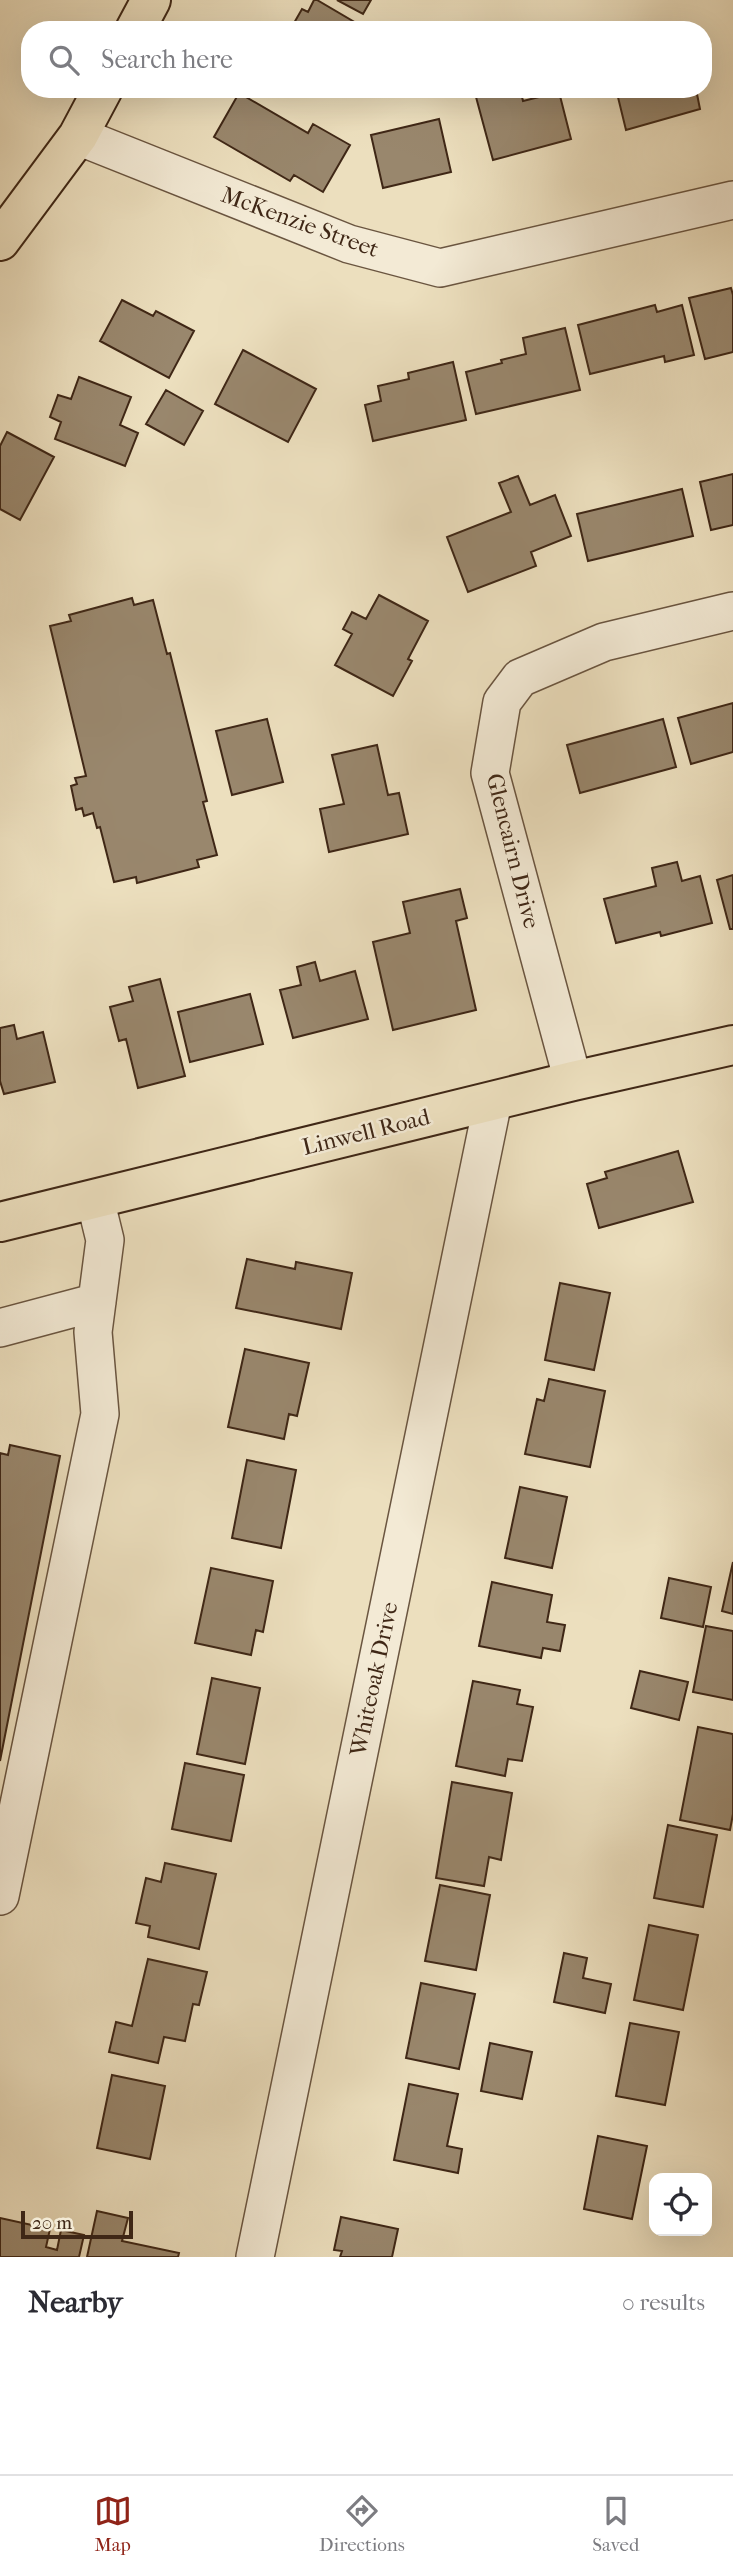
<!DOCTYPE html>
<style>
:root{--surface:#fff;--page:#f2f2f3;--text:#2b2b33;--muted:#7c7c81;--line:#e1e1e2;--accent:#8f2418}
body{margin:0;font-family:"IM FELL French Canon",serif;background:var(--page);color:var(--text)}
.controls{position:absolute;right:21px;bottom:21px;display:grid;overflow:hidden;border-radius:14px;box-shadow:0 7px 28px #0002}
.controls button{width:63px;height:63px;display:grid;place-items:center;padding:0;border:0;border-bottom:2px solid var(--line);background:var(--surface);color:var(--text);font:35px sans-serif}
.scale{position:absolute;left:21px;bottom:18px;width:112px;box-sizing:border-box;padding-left:7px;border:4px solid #3f2716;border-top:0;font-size:19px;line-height:24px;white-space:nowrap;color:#3f2716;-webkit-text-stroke:5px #f3ead5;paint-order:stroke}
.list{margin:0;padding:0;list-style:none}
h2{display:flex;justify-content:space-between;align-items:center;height:91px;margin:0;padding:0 28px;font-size:30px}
h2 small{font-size:23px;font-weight:400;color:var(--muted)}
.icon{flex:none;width:38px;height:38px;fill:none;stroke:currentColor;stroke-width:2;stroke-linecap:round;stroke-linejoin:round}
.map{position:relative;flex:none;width:733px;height:2257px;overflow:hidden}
.search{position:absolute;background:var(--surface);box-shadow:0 7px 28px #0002;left:21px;right:21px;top:21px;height:77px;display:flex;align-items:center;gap:18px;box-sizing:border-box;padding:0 24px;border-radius:28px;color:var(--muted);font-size:26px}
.sheet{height:217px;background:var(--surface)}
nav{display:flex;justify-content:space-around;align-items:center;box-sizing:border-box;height:98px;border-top:2px solid var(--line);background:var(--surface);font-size:19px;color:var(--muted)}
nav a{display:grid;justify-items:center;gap:4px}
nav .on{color:var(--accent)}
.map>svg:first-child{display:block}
</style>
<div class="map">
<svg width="733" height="2257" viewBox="0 0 733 2257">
<rect width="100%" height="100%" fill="#ecdfbe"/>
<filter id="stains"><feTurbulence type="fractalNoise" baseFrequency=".00286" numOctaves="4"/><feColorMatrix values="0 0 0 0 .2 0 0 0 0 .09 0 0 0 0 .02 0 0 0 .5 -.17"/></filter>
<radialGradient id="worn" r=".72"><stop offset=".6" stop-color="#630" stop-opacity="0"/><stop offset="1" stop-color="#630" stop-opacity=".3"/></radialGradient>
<path fill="#99876d" stroke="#3f2716" stroke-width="2" d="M314 0H317L368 30H290L302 9 308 12Z
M337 0H371L363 14Z
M506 89H520L523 101 559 92 571 139 493 160 476 97Z
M616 89H696L700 109 626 130Z
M239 93 308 133 313 124 350 145 323 192 294 175 290 181 214 137Z
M439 119 451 172 383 188 371 135Z
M731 288 733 295V352L705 359 689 298Z
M122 300 153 316 156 311 194 331 169 378 100 341Z
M655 305 657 312 682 305 694 355 665 362 664 356 590 374 578 325Z
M565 328 580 390 476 414 466 372 502 363 501 360 526 354 523 338Z
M243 350 316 389 288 442 215 404Z
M453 362 466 420 373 441 365 405 381 401 378 386 409 379 408 373Z
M79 377 131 397 120 425 138 433 125 466 55 439 61 422 50 417 58 395 71 399Z
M166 390 203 411 184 445 146 424Z
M7 432 54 457 20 520 0 509V446Z
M733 474V525L711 530 700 482Z
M518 476 530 505 555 495 571 536 531 552 536 566 468 592 447 537 511 512 499 483Z
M682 489 693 536 588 561 577 514Z
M379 595 428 621 408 659 412 661 393 696 335 665 352 634 343 629 352 612 366 619Z
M132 598 134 605 153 600 167 654 170 653 207 801 203 802 217 855 197 860 199 867 137 883 136 877 114 882 100 827 97 828 93 813 84 816 82 808 76 810 71 786 77 784 75 778 86 776 50 626 71 621 69 615Z
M733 703V752L691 764 678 718Z
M267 719 283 782 232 795 216 731Z
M663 719 676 767 580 793 567 745Z
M377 745 388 795 399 793 408 834 329 852 320 809 344 804 332 755Z
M677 862 682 881 700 876 712 923 661 936 660 932 616 943 604 899 656 886 652 868Z
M733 875V929H730L717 880Z
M460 889 467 918 456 921 476 1010 393 1030 373 942 410 933 403 902Z
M315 962 320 981 355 971 368 1019 293 1038 280 990 301 985 297 967Z
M160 979 185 1076 138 1088 126 1039 119 1041 110 1007 133 1001 129 987Z
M250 994 263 1044 190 1062 178 1012Z
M14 1025 17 1039 43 1032 55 1082 4 1094 0 1081V1028Z
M678 1151 693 1202 599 1228 587 1184 607 1178 605 1172Z
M247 1259 295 1269 296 1262 352 1273 341 1329 236 1308Z
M560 1283 610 1293 594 1370 545 1360Z
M245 1349 309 1363 297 1416 289 1414 284 1439 228 1427Z
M549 1379 605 1391 590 1467 525 1454 537 1399 544 1401Z
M10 1445 60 1456 0 1761V1453L8 1455Z
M247 1460 296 1470 281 1548 232 1538Z
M520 1487 567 1497 552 1568 505 1558Z
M733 1562V1614L722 1611Z
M211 1568 273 1581 263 1632 256 1630 251 1655 195 1643Z
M669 1578 711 1587 703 1627 661 1618Z
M492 1582 552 1595 547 1622 565 1625 560 1651 543 1648 541 1658 479 1646Z
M706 1626 733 1631V1700L693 1692Z
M640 1671 688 1682 679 1720 631 1708Z
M212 1678 260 1688 245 1764 197 1754Z
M473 1681 520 1690 517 1704 533 1707 522 1761 508 1759 505 1776 456 1766Z
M698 1727 733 1734V1814L730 1830 680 1820Z
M185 1763 244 1775 231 1841 172 1829Z
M452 1782 512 1793 501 1860 489 1857 484 1886 436 1878Z
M668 1825 717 1835 703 1907 654 1898Z
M165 1863 216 1874 199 1949 148 1937 150 1926 136 1923 146 1878 161 1882Z
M440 1885 490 1895 476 1970 425 1961Z
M649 1925 698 1935 683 2010 634 2000Z
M564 1953 587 1958 583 1978 611 1984 605 2013 554 2002Z
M148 1959 207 1972 199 2005 193 2004 185 2041 164 2037 158 2063 109 2052 116 2022 132 2026Z
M421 1983 475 1994 459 2069 406 2058Z
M630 2023 679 2032 665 2105 616 2096Z
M490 2043 532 2052 522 2099 481 2091Z
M112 2075 165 2086 150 2159 97 2148Z
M409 2084 458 2094 447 2146 462 2149 458 2173 394 2160Z
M598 2136 647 2146 632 2219 584 2209Z
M97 2211 128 2218 122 2241 179 2253 178 2257H87Z
M341 2217 398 2229 392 2257H340L342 2251 334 2250Z
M0 2218 50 2229 46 2247 57 2250 61 2230 84 2235 79 2257H0Z"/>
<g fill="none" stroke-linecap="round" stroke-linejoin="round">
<g stroke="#6a5540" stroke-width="40">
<path id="minor" d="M78 136 349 244 440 268 733 200
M573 1081 490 773 502 702 520 678 604 642 733 611
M0 1328 97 1302
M0 1896 100 1414 93 1332 105 1240 95 1199
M255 2257 493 1101"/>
</g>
<g stroke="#3f2716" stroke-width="42">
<path id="major" d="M135 30 151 0
M0 241 78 136 103 89
M0 1222 573 1081 733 1045"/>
</g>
<use href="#minor" stroke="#f3ead5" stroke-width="37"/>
<use href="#major" stroke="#ecdfbe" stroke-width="38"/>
</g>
<g text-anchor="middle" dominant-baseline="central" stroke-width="5" stroke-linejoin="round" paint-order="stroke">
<g font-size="23" fill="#3f2716" stroke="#f3ead5">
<text transform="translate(300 222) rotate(20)">McKenzie Street</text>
<text transform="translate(513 851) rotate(76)">Glencairn Drive</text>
<text transform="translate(366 1132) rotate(-14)">Linwell Road</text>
<text transform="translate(374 1679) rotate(-78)">Whiteoak Drive</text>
</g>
</g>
<rect width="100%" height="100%" filter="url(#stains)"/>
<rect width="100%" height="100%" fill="url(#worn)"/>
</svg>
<div class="controls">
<button><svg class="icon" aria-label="locate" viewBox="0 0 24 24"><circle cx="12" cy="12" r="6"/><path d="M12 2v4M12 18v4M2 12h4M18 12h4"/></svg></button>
</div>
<div class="scale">20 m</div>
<div class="search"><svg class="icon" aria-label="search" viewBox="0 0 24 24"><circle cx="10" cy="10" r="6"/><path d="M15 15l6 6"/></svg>Search here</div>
</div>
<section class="sheet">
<h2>Nearby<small>0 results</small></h2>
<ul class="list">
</ul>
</section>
<nav>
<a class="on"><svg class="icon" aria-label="map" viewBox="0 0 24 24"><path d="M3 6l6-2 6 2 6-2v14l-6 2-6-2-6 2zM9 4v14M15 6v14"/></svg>Map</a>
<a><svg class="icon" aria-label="directions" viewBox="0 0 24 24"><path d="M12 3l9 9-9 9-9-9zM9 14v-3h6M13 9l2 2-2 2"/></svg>Directions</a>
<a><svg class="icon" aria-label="saved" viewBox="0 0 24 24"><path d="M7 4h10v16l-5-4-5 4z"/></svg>Saved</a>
</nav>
